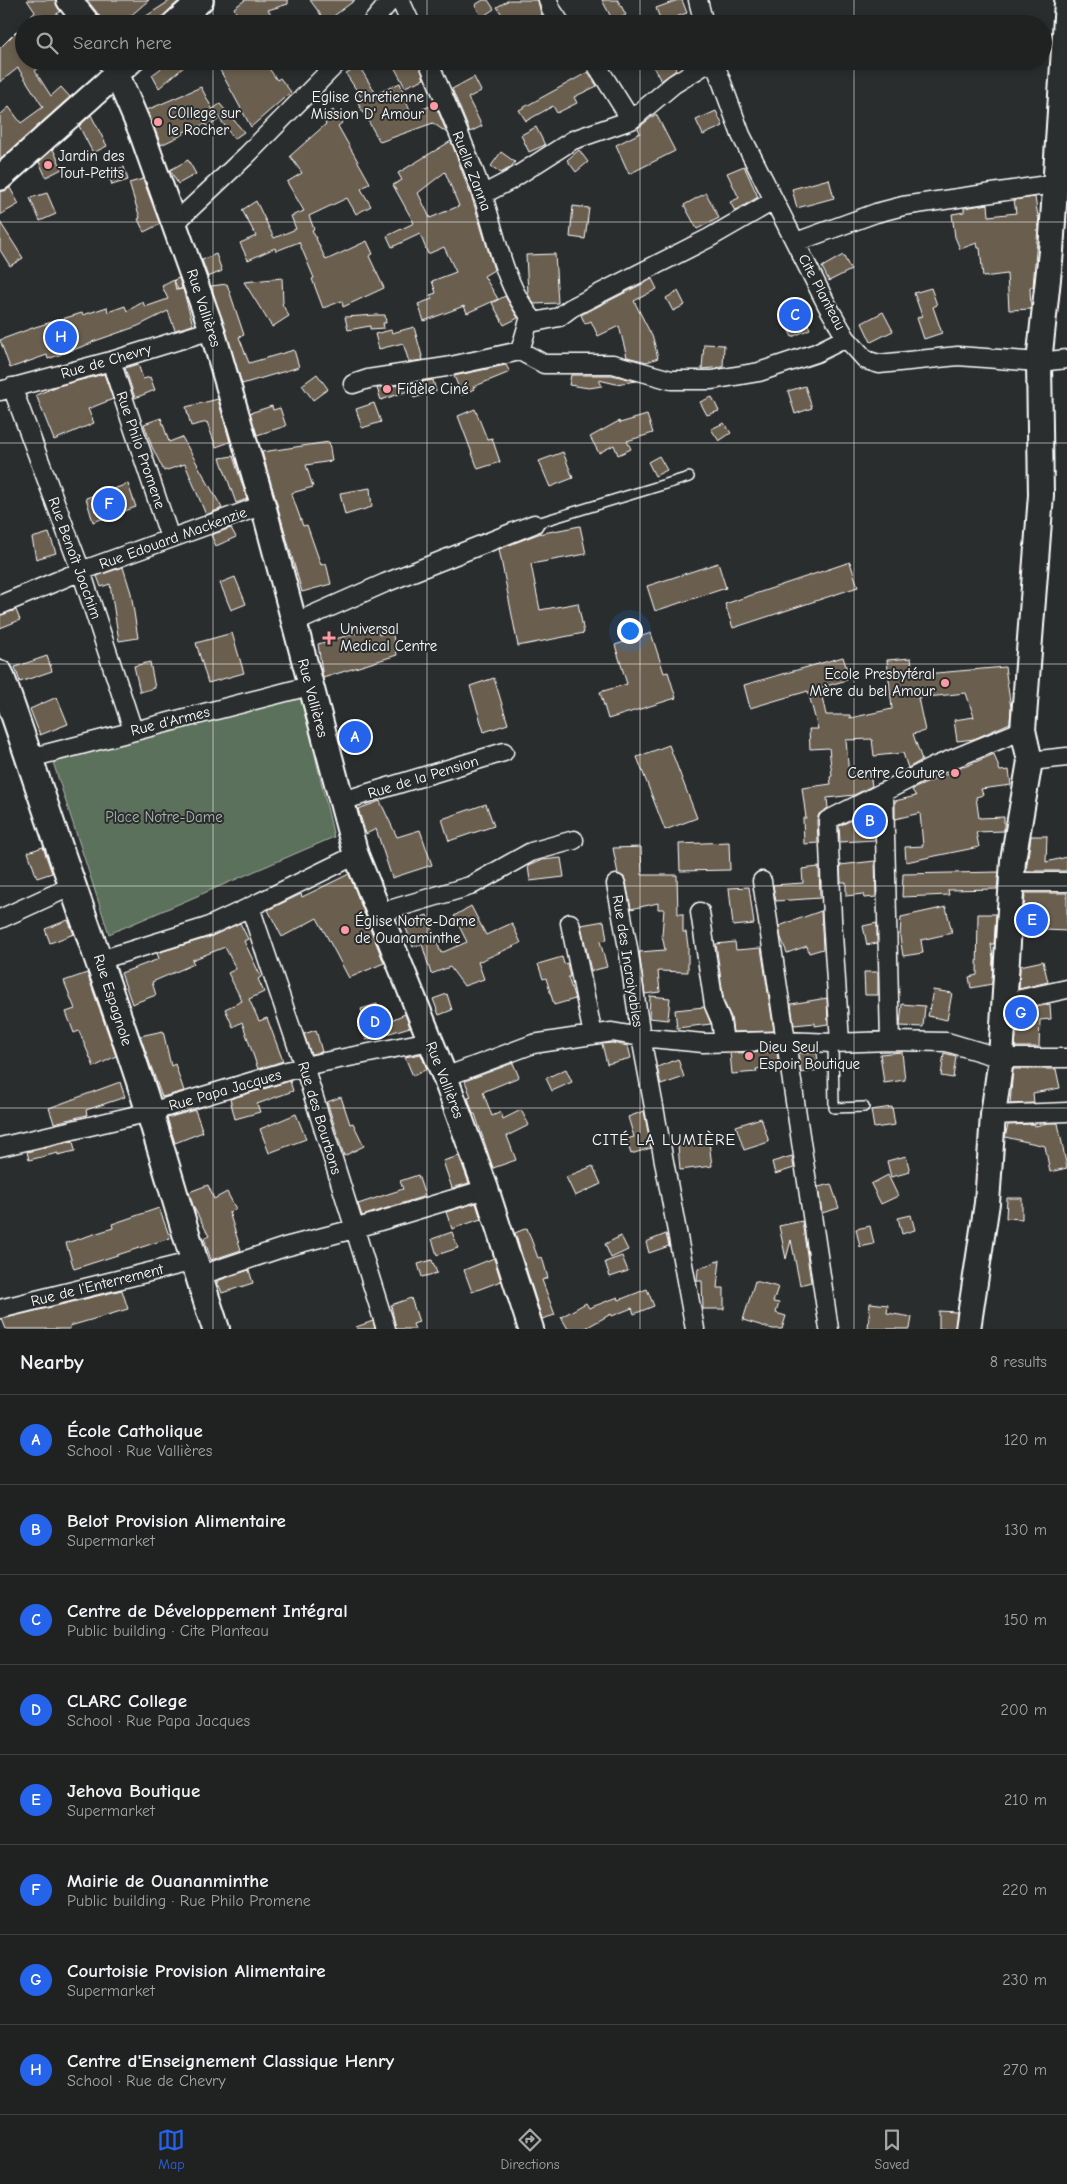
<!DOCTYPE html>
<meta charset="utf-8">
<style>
:root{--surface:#202222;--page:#2d2f2f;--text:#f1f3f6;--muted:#a2a4a5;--line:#3d3f40;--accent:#2563eb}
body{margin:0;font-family:"Comic Neue",sans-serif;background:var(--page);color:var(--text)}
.you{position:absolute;left:629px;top:630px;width:18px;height:18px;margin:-12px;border:4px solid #fff;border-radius:50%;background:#1a73e8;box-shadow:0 0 0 8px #1a73e833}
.badge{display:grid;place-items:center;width:32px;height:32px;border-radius:50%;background:var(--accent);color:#fff;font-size:16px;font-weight:700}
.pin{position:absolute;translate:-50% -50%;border:2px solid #fff;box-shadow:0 1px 5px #0006}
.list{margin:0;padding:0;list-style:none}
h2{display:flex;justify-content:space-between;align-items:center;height:65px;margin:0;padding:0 20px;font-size:21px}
h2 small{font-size:16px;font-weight:400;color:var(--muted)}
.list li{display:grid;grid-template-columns:32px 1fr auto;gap:15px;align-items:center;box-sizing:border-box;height:90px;padding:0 20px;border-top:1px solid var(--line)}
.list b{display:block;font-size:19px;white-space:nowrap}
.list p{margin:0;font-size:16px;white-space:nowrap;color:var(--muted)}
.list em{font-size:16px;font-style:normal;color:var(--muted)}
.icon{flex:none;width:28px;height:28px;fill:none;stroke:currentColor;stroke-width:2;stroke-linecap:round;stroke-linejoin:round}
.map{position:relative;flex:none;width:1067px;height:1329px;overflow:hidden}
.search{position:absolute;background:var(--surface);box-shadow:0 2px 8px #0003;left:15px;right:15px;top:15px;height:55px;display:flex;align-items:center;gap:12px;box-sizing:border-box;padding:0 18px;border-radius:28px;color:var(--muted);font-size:19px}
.sheet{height:785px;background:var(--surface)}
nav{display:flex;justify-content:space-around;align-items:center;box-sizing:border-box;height:70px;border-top:1px solid var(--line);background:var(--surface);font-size:14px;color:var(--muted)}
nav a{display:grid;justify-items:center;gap:2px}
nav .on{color:var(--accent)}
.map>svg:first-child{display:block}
</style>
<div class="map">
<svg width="1067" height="1329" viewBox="0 0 1067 1329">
<rect width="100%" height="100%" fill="#2a2d2e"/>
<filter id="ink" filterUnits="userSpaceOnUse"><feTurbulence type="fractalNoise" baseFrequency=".02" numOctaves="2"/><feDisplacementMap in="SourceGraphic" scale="10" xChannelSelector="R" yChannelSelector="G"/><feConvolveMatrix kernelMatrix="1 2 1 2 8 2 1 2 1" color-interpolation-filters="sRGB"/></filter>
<g filter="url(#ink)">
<path fill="#5b715c" stroke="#adb8ae" d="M301 695 334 837 109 934 51 756Z"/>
<path fill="#6a5e50" stroke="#fff" fill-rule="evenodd" d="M27 0H56L61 11 42 24H24L35 12Z
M87 0H149L121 24H101L99 15Z
M171 0H180L165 14 158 24H134Z
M245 0H288V4L268 10 278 24H220L236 12 234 8Z
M310 0H355L326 22Z
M483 0H488L494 9 482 17 475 5Z
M509 0H538L541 14 548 24H508L497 7Z
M602 0H618L626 15 613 21Z
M678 0H682L687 13 676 17 679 24H662L656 8Z
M24 24V61H49L35 71 51 96 61 87 70 97 0 160V115L9 107 21 123 43 107 18 68 0 82V48Z
M171 61H191L159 88 152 75Z
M215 61H264L277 80 280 78 291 92 251 127Z
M391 61H418L424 79 405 87Z
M650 61H673L676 70 661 81Z
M359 66 376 94 400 83 411 114 435 104 447 133 433 123 380 142 358 103 363 100 346 74Z
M588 72 597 86 574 97 577 103 557 113 553 106 526 121 519 110Z
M474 77 481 91 468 98 482 126 470 132 452 89Z
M201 87 218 120 207 127 205 124 183 132 184 134 161 145 147 110Z
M220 104 244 132 234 139 213 109Z
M333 110 342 123 338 126 370 183 361 189 371 206 356 214 347 198 309 216 314 229 312 230 326 260 367 241 373 254 369 256 384 288 343 307 342 301 323 308 312 279 314 278 299 242 276 251 275 248 248 260 240 243 256 236 242 210 256 201 274 238 296 229 291 216 304 211 287 182 302 173 290 156 326 124 322 119Z
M716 111 723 126 703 135 696 120Z
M656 114 675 151 629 174 616 145 640 133 638 128Z
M91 115 107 146 93 153 79 126Z
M536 127 545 145 529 152 521 135Z
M451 141 473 201 494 270 484 276 498 299 467 313 464 306 424 321 418 304 432 299 430 295 436 293 432 281 456 272 444 247 428 254 420 234 392 247 387 236 414 223 393 185 402 180 398 173ZM445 172 459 206 430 218 418 193Z
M53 149 62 169 46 177 39 162Z
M579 150 588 162 576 172 567 160Z
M501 152 515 162 511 167 501 173 491 166Z
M188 160 196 174 178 184 170 170Z
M744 166 758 197 735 211 730 202 739 198 727 173Z
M124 167 128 180 112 185 108 172Z
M143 179 160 224 144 232 138 219 140 218 129 183Z
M829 179 834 198 797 208 792 189Z
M10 188 19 204 0 215V191Z
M47 193 56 214 40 221 30 198Z
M706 193 719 218 697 229 684 205Z
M1035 197 1038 217 1039 216 1033 287H1030L1031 309 1009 310 1007 274 983 277 980 248H978L977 243 960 249 955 237 952 214 964 212V208L988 204 989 216 1016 213 1014 200Z
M573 206 589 208 585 239 570 237Z
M0 222 23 258 10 266 0 250Z
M216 254 222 271 208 277 202 260Z
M555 254 558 303 534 304 528 294 526 255Z
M843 255 851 270 829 281 822 267Z
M179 278 182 288 178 290 174 280Z
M282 278 283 303 282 304 289 316 272 327 244 282Z
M652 279 657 289 634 301 653 338 658 358 647 362 627 357 619 326 598 336 591 321 585 324 581 315Z
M174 280 176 290 183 289 193 325 175 330 168 311 138 326 92 342V343L48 359 47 355 10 368 0 340 35 327 82 313 83 315 107 307 108 312 125 306 127 311 143 302 145 307 168 299 162 286Z
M227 284 244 335 239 337 249 363 294 350 299 367 242 384 211 286Z
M931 288 937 305 933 307 942 333 924 339 917 318 922 316 914 293Z
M678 291 685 305 673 311 666 298Z
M505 296 518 318 504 325 492 303Z
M798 304 810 329 792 337 780 313Z
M883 312 893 331 871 342 862 323Z
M376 315H385L386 323H383L384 328 370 329V326L348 330 345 317Z
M414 327 423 360 409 362 403 343 379 349 375 334 391 330 392 333Z
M704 344 724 345 723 367 702 369Z
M138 364 143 379 150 377 155 390 135 398 125 368Z
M506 365 510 372 473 387 474 389 462 395 454 376Z
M104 374 113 399 88 409 94 423 54 440 36 395 58 386Z
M317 374 328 389 313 400 302 385Z
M571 375H612L636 381 616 384 599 380 602 386 589 388 569 385Z
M433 380 436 391 414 398 411 390 381 400 377 388Z
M805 386 812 408 795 414 788 391Z
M712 397 719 411 707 415 700 402Z
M218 399 230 442 216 447 207 422 191 426 186 407Z
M374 403 381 422 362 428 356 409Z
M272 406 273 410 280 408 286 426 257 435 250 413Z
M475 409 487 439 492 438 500 462 478 469 458 416Z
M647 415 653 433 627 441 631 449 618 455 614 445 599 453 590 437 619 421 620 423Z
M161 418 169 442 182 437 222 508 206 515 185 464 164 471 152 447 144 424Z
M724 423 731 433 719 441 711 429Z
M329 442 332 461 306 465 313 487 292 493V495L303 526 307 525 321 565 326 563 331 584 302 592 262 452Z
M563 452 573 478 550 487 539 461Z
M233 456 247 499 236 503 220 458Z
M659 456 667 470 655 476 648 462Z
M128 484 136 507 93 522 86 498Z
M370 488 372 507 345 515 340 493Z
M580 526 586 554 531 564 540 610 578 603 584 633 518 646 499 549 538 534Z
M231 528 236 537 216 546 211 535Z
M49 533 56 553 36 559 32 538Z
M850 562 858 587 733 628 725 604Z
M718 563 726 588 655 611 647 586Z
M123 567 131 593 138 638 119 641 110 584 101 587 97 576Z
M235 577 246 604 231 610 220 583Z
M16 610 20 620 0 628V615Z
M377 627 379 635 392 631 397 655 323 678 318 644Z
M232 633 244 673 208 683 196 643Z
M651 633 664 673 668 672 676 698 608 719 600 692 627 684 615 645Z
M47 656 52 671 20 682 15 667Z
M843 657 850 679 820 688 826 715H850V718L892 709 887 660 911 658 913 675 1005 667 1011 708 1010 723 974 739 957 741 954 720 974 717 966 693 918 698 925 731 913 734 922 760 908 768 903 753 874 756 872 739 846 740 849 776 870 773 872 786 854 795 827 798 828 808 819 814 817 820 818 843 804 844 803 818H806L802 788 831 784 830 777 832 776 829 748 810 749 809 729H818L808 691 750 708 744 685Z
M150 662 155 688 140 692 134 666Z
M494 678 508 724 484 732 470 686Z
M57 697 68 724 40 735 30 709Z
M669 745 697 818 665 830 637 757Z
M994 754 1000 771 1009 770 1011 785 981 789 983 795 976 797 979 818 1004 817V831L976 832 979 847 906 862 905 847 923 846 920 813 895 819V801L916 796 912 790 915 788Z
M380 801 397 837 420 830 432 865 392 878 376 829 366 834 358 809Z
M486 804 494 826 449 841 442 819Z
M874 809 875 840 840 842 839 826 852 820 859 819 858 817Z
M1031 836H1047L1046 862 1067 857V871H1026Z
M729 842 730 870 680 871 679 844Z
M43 847 52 873 37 878 28 852Z
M641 847 642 875H677L678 914H683V932H686L688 946V972L658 971 660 992 645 994 639 952 665 950 662 935 664 909H658V903L631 909 626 882 624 877 618 874 613 848Z
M561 858 564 877 530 881 528 866 542 860Z
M875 861 876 897 864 898 863 894 846 896V882H841L840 865Z
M819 867 820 898 776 901 773 885 803 883 802 869Z
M999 872 997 889 948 890 949 895 902 897 903 874Z
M349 874 384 963 349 978 317 918 282 937 268 910 301 894 302 897Z
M749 887 754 924 733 926 729 888Z
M1025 893H1067V931L1023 929Z
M471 906 486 935 512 923 521 943 478 962 484 979 464 986 450 967 431 974 422 944 413 947 404 923 427 915 441 953 467 942 454 916Z
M946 907 952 933 921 940 923 953 903 956 900 937 901 917Z
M821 911 823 949 809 953 807 946 787 953 781 938 779 926Z
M978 914H996L994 944H991L993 958 992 984 971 988 969 977 977 975Z
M68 920 74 934 50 943 45 929Z
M604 921 607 940 600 941 607 967 591 971 581 925Z
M240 923 248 939 244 941 261 977 258 979 264 992 249 999 259 1021 267 1018 283 1061 258 1069 242 1022 233 1027 225 1009 242 1001 228 973 236 969 225 947 192 960 194 964 152 982 156 995 132 1004 121 973 159 959 157 953 210 937Z
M877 923V943L867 945 863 926Z
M735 942 736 950 761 948 774 1031 733 1032 731 1017 724 1002 716 944Z
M562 957 564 964 567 963 570 977H568L575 999 554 1005 546 978 543 979 538 964Z
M1043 961 1048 982 1019 989 1020 966Z
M864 972H878V995H865Z
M87 973 116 1056 94 1067 79 1031 74 1033 66 1012 75 1009 64 981Z
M933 990 952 993 947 1020 928 1016Z
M447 994 452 1010 439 1015 433 999Z
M650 996 670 998 668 1020 649 1018Z
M827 998 828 1024 815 1026V1023L794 1025 791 1004Z
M377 1004 384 1023 405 1014 410 1027 366 1040 363 1032 368 1030 361 1009Z
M902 1004 925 1006 923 1027 900 1026Z
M1050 1004 1051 1019 1040 1020 1039 1047H1015L1018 1011Z
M704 1007 711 1024 677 1028 675 1010Z
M316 1030 322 1052 311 1054 304 1034Z
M163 1031 171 1066 175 1064 184 1091 162 1097 140 1036Z
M612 1043 628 1046 631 1058 607 1064 602 1044Z
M777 1052 779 1066 756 1069 757 1072 732 1074 730 1053Z
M902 1052 905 1080 884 1083 880 1054Z
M798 1053H817L819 1070 801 1073Z
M944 1053 956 1056 953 1078 941 1076Z
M421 1054 427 1069 413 1076 405 1057Z
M678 1059 684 1077 661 1085 657 1067Z
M513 1063 519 1077 483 1092 492 1116 501 1112 503 1119 521 1110 529 1125 507 1136 516 1160 493 1168 475 1114H473L468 1098 471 1097 465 1081Z
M566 1069 572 1082 552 1091 546 1078Z
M1013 1069H1056L1060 1088 1033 1093 1034 1103 1010 1104Z
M290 1081 293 1091 257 1104 260 1112 235 1119 230 1099Z
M120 1082 125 1097 86 1110 87 1115 54 1123 49 1108Z
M341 1097 350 1124 353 1123 364 1146 344 1156 327 1102Z
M892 1107 895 1125 874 1128 871 1110Z
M195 1110 203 1132 175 1143 167 1118Z
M644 1111 651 1148 631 1154 626 1139 634 1137 628 1117Z
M296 1114 306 1139 269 1153 260 1129Z
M761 1118 769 1142 744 1150 736 1126Z
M1048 1123H1058L1067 1168 1050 1172 1045 1146 1005 1137 1008 1125 1034 1124 1035 1126Z
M73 1141 75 1151 58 1155V1153L29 1160 27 1152Z
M709 1142 712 1166 680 1170 678 1145Z
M459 1156 469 1183 452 1188 443 1161Z
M792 1156 794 1168 775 1174 772 1162Z
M906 1156 910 1172 891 1177 887 1161Z
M593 1166 601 1184 575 1196 566 1177Z
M418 1175 425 1196 362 1216 358 1204 403 1189 400 1181Z
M888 1175 898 1196 881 1204 871 1184Z
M831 1184 839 1208 822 1213 818 1187Z
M208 1185 214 1199 227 1192 236 1209 229 1212 241 1250 211 1260 204 1238 209 1236 193 1206 189 1192Z
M1007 1198H1022V1219L1006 1218Z
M476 1203 481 1219 452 1229 446 1212Z
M159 1208 170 1238 74 1269 66 1243 113 1228 112 1224Z
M911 1215 915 1230 902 1234 898 1218Z
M802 1221 811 1282 800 1285 791 1240 786 1259 779 1226Z
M870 1226 874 1244 860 1247 856 1229Z
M527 1228 538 1258 542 1257 548 1278 542 1280 555 1315 542 1319 515 1233Z
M452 1232 458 1248 437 1255 432 1239Z
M666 1234 669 1246 649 1253 646 1242Z
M621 1236 628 1250 611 1258 605 1244Z
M622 1256 628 1271 610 1277 605 1262Z
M494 1258 501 1281 472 1292 464 1270Z
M432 1260 437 1273 422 1277 418 1264Z
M720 1260 717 1288H724V1309H703L702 1281H697L698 1269Z
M249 1270 253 1283 222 1293 217 1281Z
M755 1281 778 1287 773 1302 779 1303 776 1313 786 1316 782 1329H773L743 1320Z
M647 1289 654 1306 634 1314 632 1308 612 1316 611 1314 584 1329H568L561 1317 586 1303 589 1308 618 1297 619 1300Z
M122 1290 128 1309 70 1326V1329H6L2 1319Z
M411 1298 419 1322 413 1324 415 1329H396L391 1305Z
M870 1303 888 1305 887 1313 912 1317 910 1329H868Z
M939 1311 957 1312 955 1329H939Z
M373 1321 375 1329H357L356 1327Z"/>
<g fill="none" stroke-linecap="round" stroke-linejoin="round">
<g stroke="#fff" stroke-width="12">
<path id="lane" d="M534 524 689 477
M833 1043 834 1108 864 1107"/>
</g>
<g stroke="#fff" stroke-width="21">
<path id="street" d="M400 0 411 24
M548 0 551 9 561 24
M698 0 704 24
M371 24 391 0
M428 61C447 105 467 150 483 196 497 238 504 288 535 322L559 317 571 308 709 238 773 201
M594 61 631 120
M714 61 741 135 827 305 846 338 866 360 879 364 958 356 1039 362 1067 359
M482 195 509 181 573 140 631 120 674 84 711 61
M175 223 246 156 339 61
M796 242 876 213 903 206 1067 182
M520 351 530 317
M111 361 170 538
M353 384 368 379 446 367 520 351 544 364H613L671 380H712L759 372 816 353 846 338
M12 387 81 571 133 730
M0 391 111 361 212 330
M0 605 81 571 263 505
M294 623 385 583 534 524
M30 758 309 686
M1030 761 1067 757
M884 793 890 1041
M342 801 504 752
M762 881 829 1329
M1013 882H1067
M616 884 628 948 641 1037 695 1329
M250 907 304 1066 386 1329
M700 912 714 1005 721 1021 724 1042
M379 913 470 886 531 852 574 840
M0 919 72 886
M570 923 593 1035
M100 960 207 927 250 907 356 855
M1003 1003 1067 989
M840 1042 832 919 828 820 933 767 1023 730
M445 1077 533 1044 612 1032 641 1037 703 1043 785 1041 833 1043 890 1041 947 1042 1001 1058H1067
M993 1115 1067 1112
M0 1147 150 1112 304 1066 430 1041
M198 1276 285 1247 354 1229 486 1189
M0 1309 194 1261"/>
</g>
<g stroke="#fff" stroke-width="28">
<path id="secondary" d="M69 0 88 24
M174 24 201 0
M111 61 141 131 212 330 263 505 356 855 445 1077 486 1189 531 1329
M0 178 131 61
M968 1329 987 1203 993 1115 1001 1058 1013 860 1030 761 1023 730 1041 495 1039 362 1051 251 1067 2"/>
</g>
<g stroke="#fff" stroke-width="30">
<path id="primary" d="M0 674C25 743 47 814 72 884 98 960 126 1036 150 1113 172 1185 192 1257 216 1329"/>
</g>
<use href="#lane" stroke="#2a2d2e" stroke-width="9"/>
<use href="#street" stroke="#2a2d2e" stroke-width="18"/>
<use href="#secondary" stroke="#2a2d2e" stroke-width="24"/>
<use href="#primary" stroke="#2a2d2e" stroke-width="26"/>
</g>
</g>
<path fill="none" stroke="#fff" stroke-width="1" stroke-opacity="0.55" d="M213 0V24M427 0V24M640 0V24M854 0V24M213 61V1329M427 61V1329M640 61V1329M854 61V1329M0 222H1067M0 443H1067M0 664H1067M0 886H1067M0 1108H1067"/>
<g fill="#ff9aa2" stroke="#2a2d2e" stroke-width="2">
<circle cx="434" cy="106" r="5"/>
<circle cx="158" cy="122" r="5"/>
<circle cx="48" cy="165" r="5"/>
<circle cx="387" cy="389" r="5"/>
<path d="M326.5 630.5h5v5h5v5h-5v5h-5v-5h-5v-5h5z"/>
<circle cx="945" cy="683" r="5"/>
<circle cx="955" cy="773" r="5"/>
<circle cx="345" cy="930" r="5"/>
<circle cx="749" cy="1056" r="5"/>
</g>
<g text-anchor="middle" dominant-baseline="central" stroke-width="4" stroke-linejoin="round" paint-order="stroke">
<g font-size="15" fill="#fff" stroke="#2a2d2e" text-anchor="start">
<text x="424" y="97" text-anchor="end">Eglise Chretienne<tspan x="424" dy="17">Mission D' Amour</tspan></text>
<text x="168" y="113">C0llege sur<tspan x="168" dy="17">le Rocher</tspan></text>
<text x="58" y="156">Jardin des<tspan x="58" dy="17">Tout-Petits</tspan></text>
<text x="397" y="389">Fidèle Ciné</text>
<text x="340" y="629">Universal<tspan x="340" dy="17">Medical Centre</tspan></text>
<text x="935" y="674" text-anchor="end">Ecole Presbytéral<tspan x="935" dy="17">Mère du bel Amour</tspan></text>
<text x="945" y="773" text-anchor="end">Centre Couture</text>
<text x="355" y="921">Église Notre-Dame<tspan x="355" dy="17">de Ouanaminthe</tspan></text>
<text x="759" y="1047">Dieu Seul<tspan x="759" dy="17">Espoir Boutique</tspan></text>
</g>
<g font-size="15" fill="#fff" stroke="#2a2d2e">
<text transform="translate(472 171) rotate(69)">Ruelle Zanna</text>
<text transform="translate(822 292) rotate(62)">Cite Planteau</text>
<text transform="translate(204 308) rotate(72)">Rue Vallières</text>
<text transform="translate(106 361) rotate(-16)">Rue de Chevry</text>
<text transform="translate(141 450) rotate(71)">Rue Philo Promene</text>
<text transform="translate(173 538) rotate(-20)">Rue Edouard Mackenzie</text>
<text transform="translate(75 558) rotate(70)">Rue Benoît Joachim</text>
<text transform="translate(313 698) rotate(75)">Rue Vallières</text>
<text transform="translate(170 721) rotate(-14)">Rue d'Armes</text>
<text transform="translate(423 777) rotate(-17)">Rue de la Pension</text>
<text transform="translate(628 961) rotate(81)">Rue des Incroiyables</text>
<text transform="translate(113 1000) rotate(72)">Rue Espagnole</text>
<text transform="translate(445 1080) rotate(69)">Rue Vallières</text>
<text transform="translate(225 1090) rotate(-16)">Rue Papa Jacques</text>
<text transform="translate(320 1118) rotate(73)">Rue des Bourbons</text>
<text transform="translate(97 1285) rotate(-14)">Rue de l'Enterrement</text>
</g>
<g font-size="15" fill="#adb8ae" stroke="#2a2d2e">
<text x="164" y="817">Place Notre-Dame</text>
</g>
<g font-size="16" letter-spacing="1" fill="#fff" stroke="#2a2d2e">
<text x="664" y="1140">CITÉ LA LUMIÈRE</text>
</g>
</g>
</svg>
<div class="you"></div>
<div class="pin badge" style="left:355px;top:737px">A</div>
<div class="pin badge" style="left:870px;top:821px">B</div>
<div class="pin badge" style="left:795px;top:315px">C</div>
<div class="pin badge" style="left:375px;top:1022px">D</div>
<div class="pin badge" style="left:1032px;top:920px">E</div>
<div class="pin badge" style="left:109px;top:504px">F</div>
<div class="pin badge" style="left:1021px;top:1013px">G</div>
<div class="pin badge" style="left:61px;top:337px">H</div>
<div class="search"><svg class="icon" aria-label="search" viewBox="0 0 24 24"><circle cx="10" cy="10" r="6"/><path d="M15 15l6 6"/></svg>Search here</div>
</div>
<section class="sheet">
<h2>Nearby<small>8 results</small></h2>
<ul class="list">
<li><span class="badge">A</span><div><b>École Catholique</b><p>School · Rue Vallières</p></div><em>120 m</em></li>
<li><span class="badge">B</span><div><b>Belot Provision Alimentaire</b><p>Supermarket</p></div><em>130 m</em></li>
<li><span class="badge">C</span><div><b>Centre de Développement Intégral</b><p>Public building · Cite Planteau</p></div><em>150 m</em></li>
<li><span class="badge">D</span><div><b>CLARC College</b><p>School · Rue Papa Jacques</p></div><em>200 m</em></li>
<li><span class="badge">E</span><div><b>Jehova Boutique</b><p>Supermarket</p></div><em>210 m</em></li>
<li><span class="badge">F</span><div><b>Mairie de Ouananminthe</b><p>Public building · Rue Philo Promene</p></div><em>220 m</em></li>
<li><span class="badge">G</span><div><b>Courtoisie Provision Alimentaire</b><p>Supermarket</p></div><em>230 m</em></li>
<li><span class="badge">H</span><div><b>Centre d'Enseignement Classique Henry</b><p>School · Rue de Chevry</p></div><em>270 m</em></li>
</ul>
</section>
<nav>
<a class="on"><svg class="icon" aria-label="map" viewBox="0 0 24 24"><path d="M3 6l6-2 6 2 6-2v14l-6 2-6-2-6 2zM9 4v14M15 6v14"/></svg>Map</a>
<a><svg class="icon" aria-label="directions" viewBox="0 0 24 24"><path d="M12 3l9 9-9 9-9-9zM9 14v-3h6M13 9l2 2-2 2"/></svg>Directions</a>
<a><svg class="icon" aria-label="saved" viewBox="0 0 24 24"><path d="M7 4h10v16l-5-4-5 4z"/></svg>Saved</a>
</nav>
